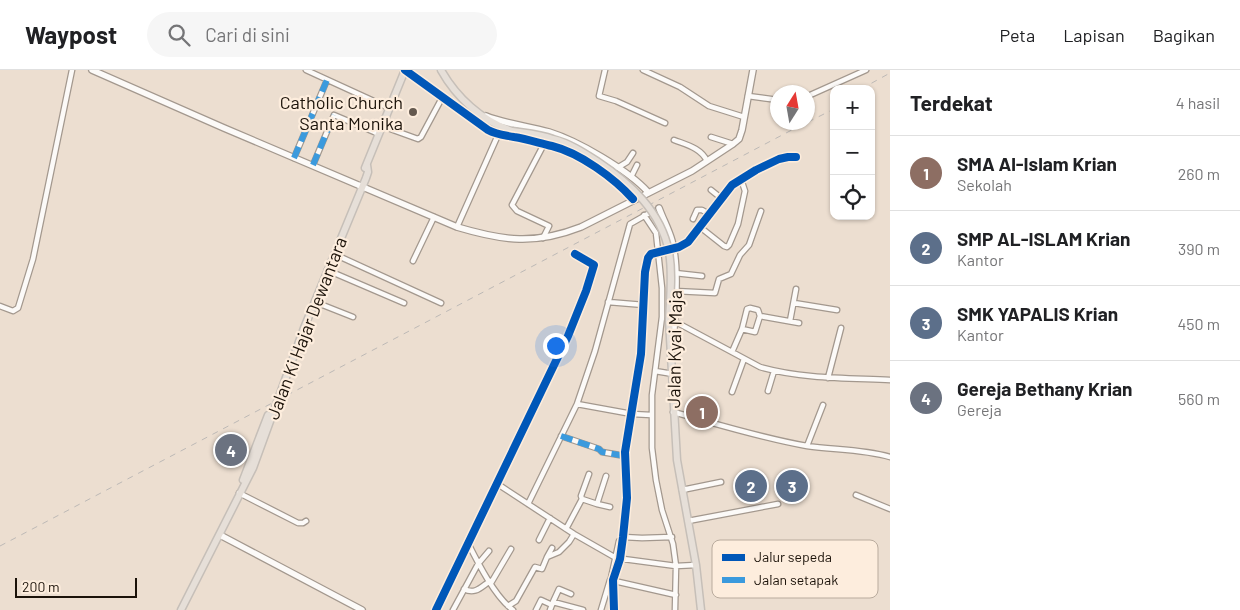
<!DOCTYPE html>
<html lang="id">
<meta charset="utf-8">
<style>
:root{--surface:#fff;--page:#f6f6f6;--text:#202124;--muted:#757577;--line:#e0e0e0;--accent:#64594f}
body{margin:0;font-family:Barlow,sans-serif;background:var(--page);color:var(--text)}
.controls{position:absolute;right:15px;top:15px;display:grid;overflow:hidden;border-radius:10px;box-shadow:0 1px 4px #0004}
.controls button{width:45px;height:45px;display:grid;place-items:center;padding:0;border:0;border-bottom:1px solid var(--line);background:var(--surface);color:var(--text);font:25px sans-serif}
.compass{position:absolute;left:770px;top:15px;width:45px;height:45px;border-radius:50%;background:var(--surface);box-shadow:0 1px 4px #0004;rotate:11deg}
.scale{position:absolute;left:15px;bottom:12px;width:122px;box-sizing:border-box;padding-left:5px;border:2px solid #1b1209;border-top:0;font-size:14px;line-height:18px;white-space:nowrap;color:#1b1209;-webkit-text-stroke:4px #fdeddd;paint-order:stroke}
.you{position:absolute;left:555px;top:275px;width:18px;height:18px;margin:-12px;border:4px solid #fff;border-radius:50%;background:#1a73e8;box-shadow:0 0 0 8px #1a73e833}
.badge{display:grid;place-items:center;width:32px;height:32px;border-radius:50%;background:var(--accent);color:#fff;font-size:16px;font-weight:700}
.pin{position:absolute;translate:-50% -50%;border:2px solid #fff;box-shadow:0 1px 5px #0006}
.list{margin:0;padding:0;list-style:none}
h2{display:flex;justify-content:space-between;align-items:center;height:65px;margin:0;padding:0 20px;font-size:21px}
h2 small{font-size:16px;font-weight:400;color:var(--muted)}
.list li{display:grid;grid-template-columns:32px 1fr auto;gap:15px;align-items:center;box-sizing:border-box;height:75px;padding:0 20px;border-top:1px solid var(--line)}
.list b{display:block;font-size:19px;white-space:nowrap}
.list p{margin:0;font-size:16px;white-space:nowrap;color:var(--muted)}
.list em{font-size:16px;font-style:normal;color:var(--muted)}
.icon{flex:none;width:28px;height:28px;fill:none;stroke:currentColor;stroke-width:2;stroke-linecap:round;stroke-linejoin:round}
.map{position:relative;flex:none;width:890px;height:540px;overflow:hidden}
header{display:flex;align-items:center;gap:30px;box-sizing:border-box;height:70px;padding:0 25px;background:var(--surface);border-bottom:1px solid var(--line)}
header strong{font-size:24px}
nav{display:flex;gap:28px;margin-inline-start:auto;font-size:18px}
.search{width:350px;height:45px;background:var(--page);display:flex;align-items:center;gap:12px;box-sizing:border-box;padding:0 18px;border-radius:28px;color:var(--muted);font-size:19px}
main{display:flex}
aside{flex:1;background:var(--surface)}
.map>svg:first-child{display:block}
</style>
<header>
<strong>Waypost</strong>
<div class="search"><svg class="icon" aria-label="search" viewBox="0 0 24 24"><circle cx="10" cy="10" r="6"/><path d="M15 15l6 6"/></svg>Cari di sini</div>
<nav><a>Peta</a><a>Lapisan</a><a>Bagikan</a></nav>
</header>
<main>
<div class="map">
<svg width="890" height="540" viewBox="0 0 890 540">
<rect width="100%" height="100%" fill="#ecded0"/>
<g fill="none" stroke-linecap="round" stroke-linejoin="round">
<g stroke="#a3988e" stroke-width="7">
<path id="street" d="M306 0 389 38
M405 0 488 60C497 65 504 65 514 67 527 69 539 73 552 76 580 83 614 108 633 129
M605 0 599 26 616 31 665 53
M643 0 680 17 709 36 744 47
M748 26 778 30
M808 26 866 0
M382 56 418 69 421 67 443 26
M711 67 733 74
M674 70C687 75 701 78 707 91
M294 88 327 10
M313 95 334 45 379 64
M617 98 627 92 633 83
M631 107 637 95
M711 120 721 128
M644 145 656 163 662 218V247L652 325V378L656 410 662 440 673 474 676 496 675 540
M693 149 697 140H702L709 144
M457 157 498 65
M700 157 724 176 727 177 729 175 738 154 745 121 741 109
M543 168 549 156 517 141 512 135 544 74
M334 184 441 233
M413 191 434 147
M327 200 404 233
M675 203 702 206
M675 221 715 223 719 209 731 204 740 185 749 175 761 141
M315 232 353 247
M608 232 644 235
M794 233 837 240
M0 236 13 241 18 238 33 189 72 0
M674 251 760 297C803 309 846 308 890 310
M790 251 796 219
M742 259 755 262 760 246 799 253
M732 282 742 259 747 239 750 238 758 240 760 246
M655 301 673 304
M828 308 841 258
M768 321 774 301
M732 322 744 289
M577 334 632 344 651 345
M673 342C717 354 761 368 807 376 834 380 863 379 890 387
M561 366 599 379 602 382 625 386
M807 376 823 335
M496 413 574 464 616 488 676 496 696 495
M682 420 721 412
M239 423 298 453H303L306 451
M856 425 890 439
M582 429 597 434 606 406
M528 434 577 334 595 281 630 154 653 141
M597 434 610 437
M688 451 778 434
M566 459 582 429 581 426 589 404
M623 467 642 468 672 467
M539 470 550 448
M468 473C478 493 495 527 513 540
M547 487 552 478
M611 508 619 471
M491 513 511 479
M464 519C475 525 481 517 490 511
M553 532 559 519 571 524
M508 536 516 531 535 497 542 499 547 487 559 482 569 472 574 464
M436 540 568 266 586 221 594 195 575 184
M453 540 478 494 489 481
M536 540 541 530 552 535
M550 540 553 532 583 540
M601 540 610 510 676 525
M614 540 613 510 620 489 623 467 627 428 625 382 641 284 645 202 648 188 651 184 679 177 688 172 732 115 756 100 779 89 788 87H796"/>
</g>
<g stroke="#a3988e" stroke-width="8">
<path id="secondary" d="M92 0 224 58 457 157C504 171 535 175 581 157L692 101 733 74 739 69 742 60 753 0
M486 46C506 54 528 56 549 62 578 71 628 100 648 122
M659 138C663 149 669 160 672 171 680 202 674 246 673 278
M220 465 362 540"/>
</g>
<g stroke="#c6bfb8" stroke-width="9">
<path id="primary" d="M441 0C456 27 482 51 512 61
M365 98 405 0
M669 250 677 390 696 495 701 540
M243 410 268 345
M181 540 253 398 304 258 366 108 368 102 367 95"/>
</g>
<use href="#street" stroke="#fcfaf8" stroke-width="4.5"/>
<use href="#secondary" stroke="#fcfaf8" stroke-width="5.5"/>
<use href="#primary" stroke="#e6dfd8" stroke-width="6"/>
<path stroke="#bdb9b6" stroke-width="1" stroke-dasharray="6 6" stroke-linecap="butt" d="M861 19 890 3
M808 52 834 39
M0 476 807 52"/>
<g stroke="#c6bfb8" stroke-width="9" stroke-linecap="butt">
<path id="primary-bridge" d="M512 61C525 63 540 64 553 69 569 73 583 82 597 91 630 113 661 141 669 182 673 204 670 228 669 250"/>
</g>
<use href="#primary-bridge" stroke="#e6dfd8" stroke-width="6"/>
<path stroke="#3b9add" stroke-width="6" stroke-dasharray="12 6" stroke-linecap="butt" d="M294 88 327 10
M313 95 334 45
M561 366 599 379 602 382 625 386"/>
<g stroke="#fdeddd" stroke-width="11">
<path id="cycleway" d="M405 0 488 60C497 65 504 65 514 67 527 69 539 73 552 76 580 83 614 108 633 129
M436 540 568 266 586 221 594 195 575 184
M614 540 613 510 620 489 623 467 627 428 625 382 641 284 645 202 648 188 651 184 679 177 688 172 732 115 756 100 779 89 788 87H796"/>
</g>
<use href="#cycleway" stroke="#0057b8" stroke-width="8"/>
</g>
<circle fill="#64594f" stroke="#fdeddd" stroke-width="2" cx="413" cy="42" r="5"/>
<g text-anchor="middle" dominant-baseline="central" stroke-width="4.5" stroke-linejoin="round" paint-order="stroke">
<g font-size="18" fill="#1b1209" stroke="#fdeddd" text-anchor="end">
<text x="403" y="32">Catholic Church<tspan x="403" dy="21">Santa Monika</tspan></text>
</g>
<g font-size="18" fill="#1b1209" stroke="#fdeddd">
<text transform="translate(306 258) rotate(-69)">Jalan Ki Hajar Dewantara</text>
<text transform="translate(674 279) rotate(-89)">Jalan Kyai Maja</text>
</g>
</g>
<rect x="712" y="470" width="166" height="58" rx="8" fill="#fdeddd" stroke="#b9ab9d" stroke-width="1"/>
<rect x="722" y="484" width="23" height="7" fill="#0057b8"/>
<rect x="722" y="507" width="23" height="6" fill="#3b9add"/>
<g font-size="14" fill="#1b1209">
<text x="754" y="492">Jalur sepeda</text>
<text x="754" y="515">Jalan setapak</text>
</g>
</svg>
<div class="controls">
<button>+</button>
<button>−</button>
<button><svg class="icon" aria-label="locate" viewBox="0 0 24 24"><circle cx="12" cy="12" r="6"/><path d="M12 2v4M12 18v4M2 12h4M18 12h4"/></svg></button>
</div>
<svg class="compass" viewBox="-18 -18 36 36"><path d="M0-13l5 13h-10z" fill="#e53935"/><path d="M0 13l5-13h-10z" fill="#757577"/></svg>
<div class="scale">200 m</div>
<div class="you"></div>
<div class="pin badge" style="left:702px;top:342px;background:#8d6e63">1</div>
<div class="pin badge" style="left:751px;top:416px;background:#5c6f8a">2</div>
<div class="pin badge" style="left:792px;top:416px;background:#5c6f8a">3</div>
<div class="pin badge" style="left:231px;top:380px;background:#6b7280">4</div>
</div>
<aside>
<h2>Terdekat<small>4 hasil</small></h2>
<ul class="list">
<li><span class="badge" style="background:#8d6e63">1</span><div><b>SMA Al-Islam Krian</b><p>Sekolah</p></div><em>260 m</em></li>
<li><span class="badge" style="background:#5c6f8a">2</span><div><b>SMP AL-ISLAM Krian</b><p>Kantor</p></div><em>390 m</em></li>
<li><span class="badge" style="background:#5c6f8a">3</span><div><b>SMK YAPALIS Krian</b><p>Kantor</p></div><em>450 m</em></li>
<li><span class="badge" style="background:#6b7280">4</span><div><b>Gereja Bethany Krian</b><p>Gereja</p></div><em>560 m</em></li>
</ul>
</aside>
</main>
